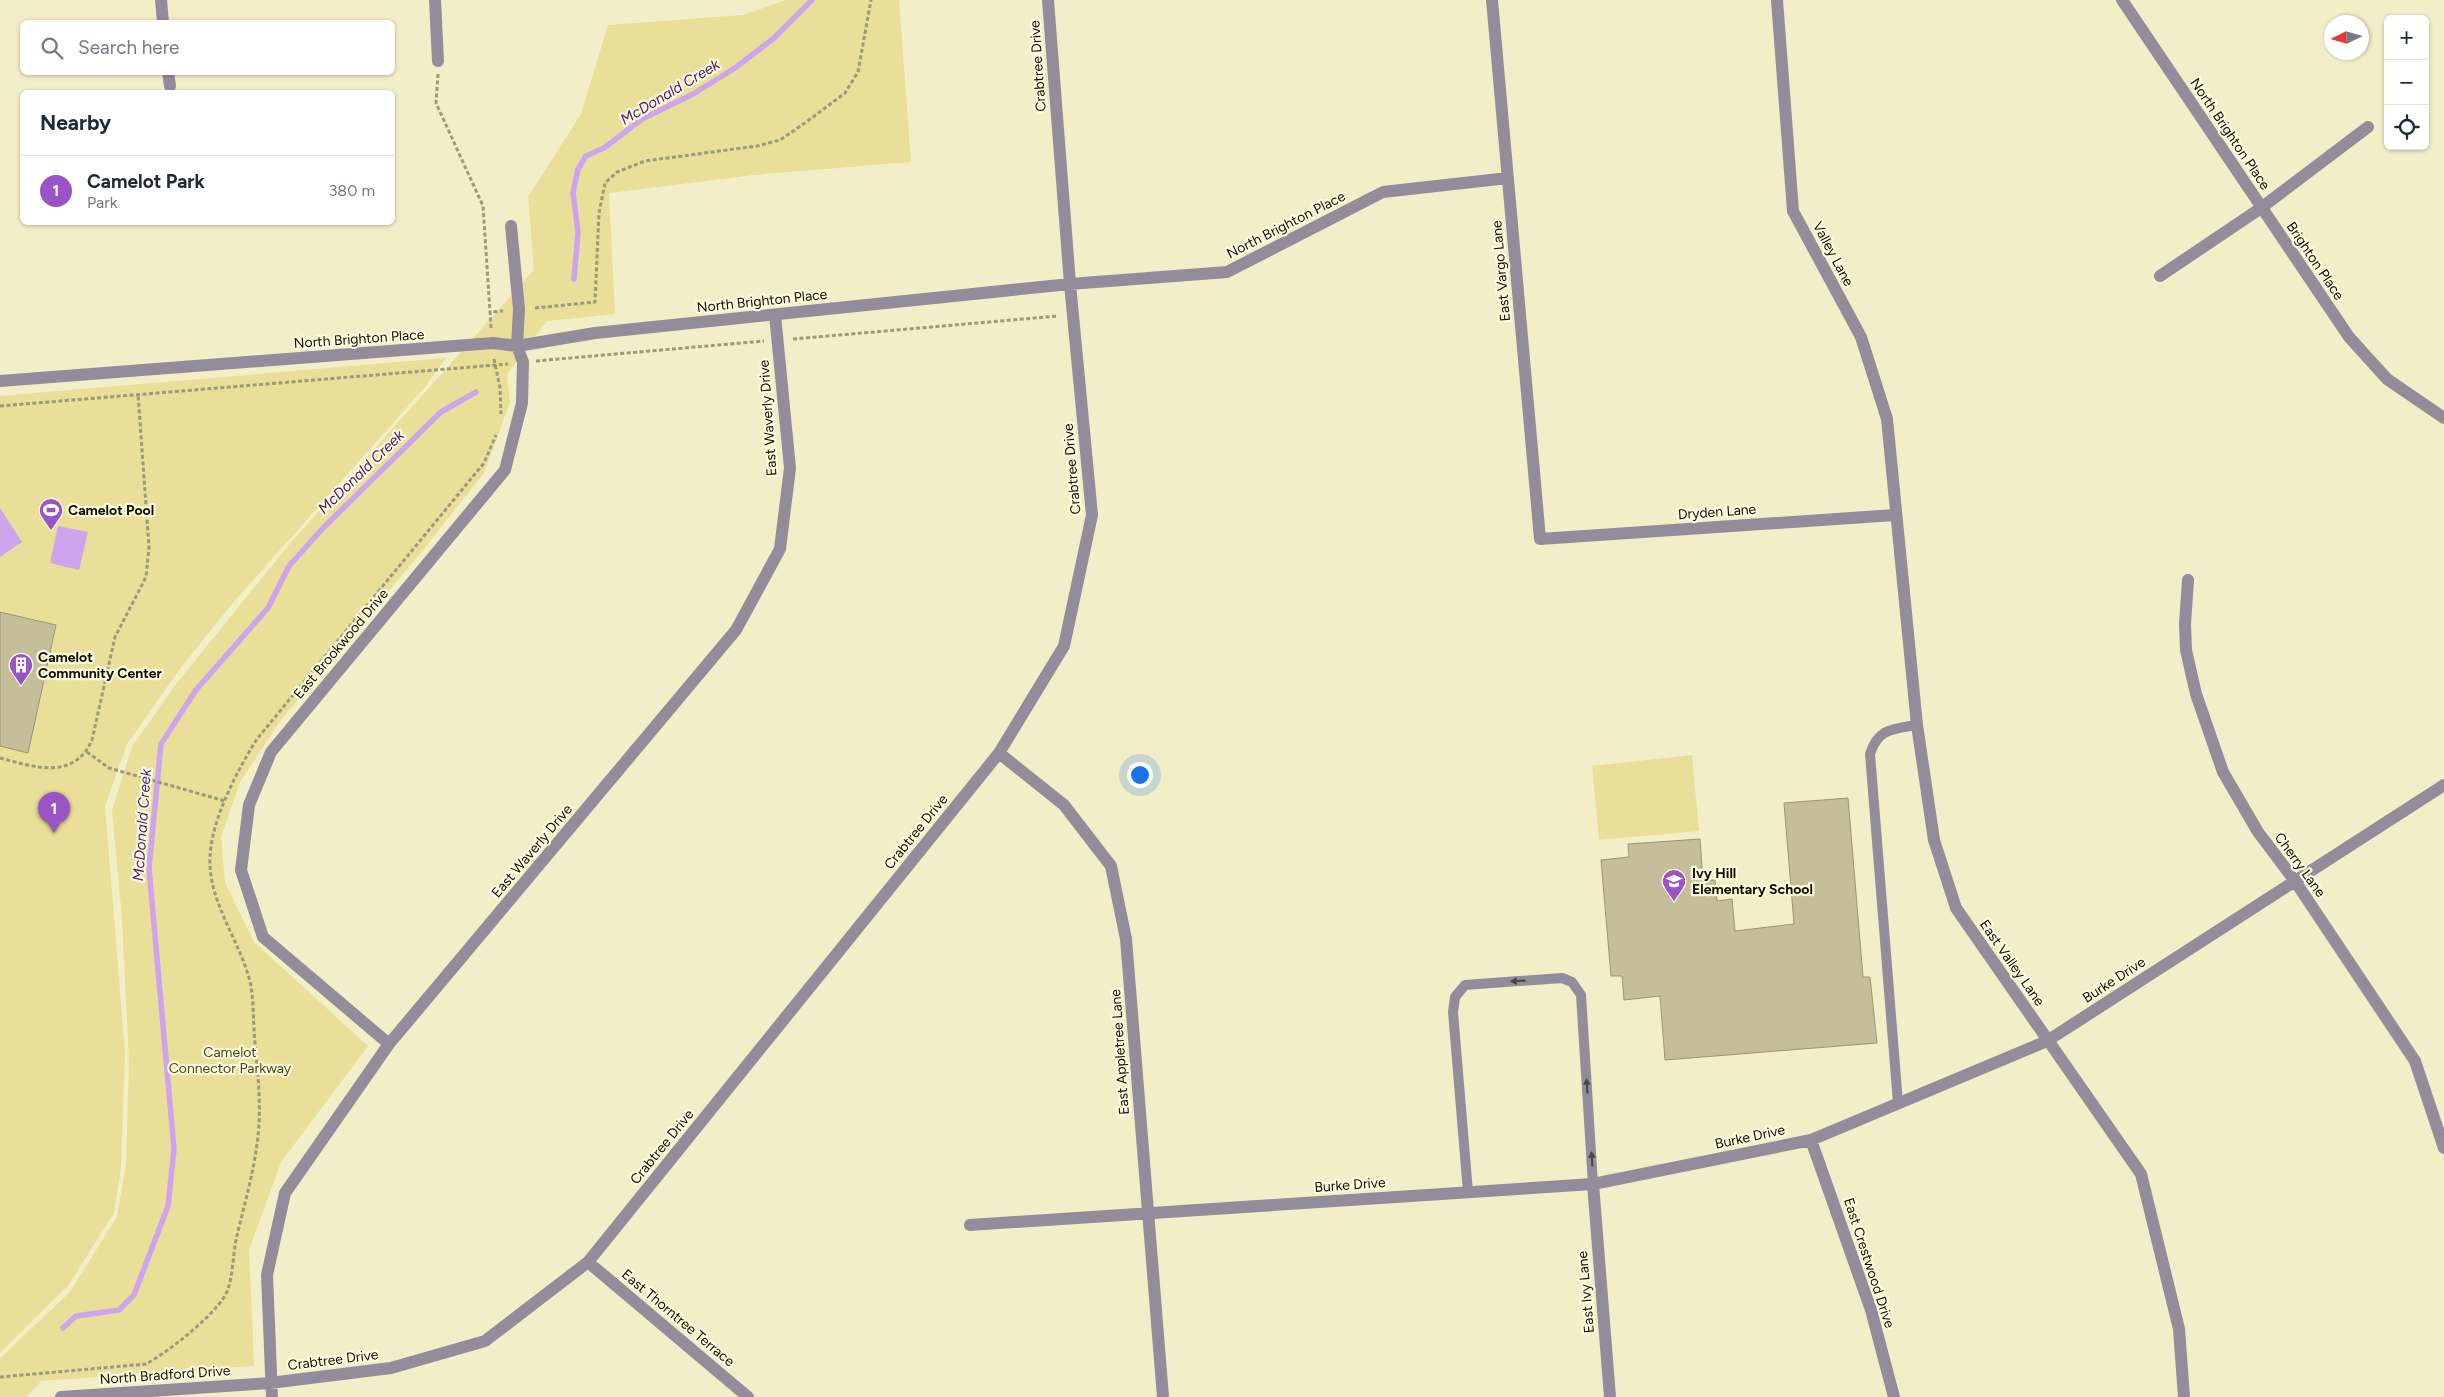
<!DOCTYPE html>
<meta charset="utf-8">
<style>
:root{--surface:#fff;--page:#f2f2f3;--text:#1f2937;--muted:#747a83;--line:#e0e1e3;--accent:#9b54c8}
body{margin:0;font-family:Figtree,sans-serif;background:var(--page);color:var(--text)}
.controls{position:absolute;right:15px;top:15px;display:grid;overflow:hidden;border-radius:8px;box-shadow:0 1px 4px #0004}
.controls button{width:45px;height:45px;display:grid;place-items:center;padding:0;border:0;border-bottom:1px solid var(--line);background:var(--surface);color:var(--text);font:25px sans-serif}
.compass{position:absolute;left:2324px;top:15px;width:45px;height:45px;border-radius:50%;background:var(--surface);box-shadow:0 1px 4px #0004;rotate:265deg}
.you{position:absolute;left:1139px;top:774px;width:18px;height:18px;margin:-12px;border:4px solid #fff;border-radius:50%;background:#1a73e8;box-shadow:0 0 0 8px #1a73e833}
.badge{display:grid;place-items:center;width:32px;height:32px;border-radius:50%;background:var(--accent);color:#fff;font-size:16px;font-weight:700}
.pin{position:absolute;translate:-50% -41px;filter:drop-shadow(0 1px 2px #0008)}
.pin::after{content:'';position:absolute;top:26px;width:18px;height:15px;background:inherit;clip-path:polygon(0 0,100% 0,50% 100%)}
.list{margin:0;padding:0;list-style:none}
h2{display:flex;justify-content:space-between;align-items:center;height:65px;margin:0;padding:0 20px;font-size:21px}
h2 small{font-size:16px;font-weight:400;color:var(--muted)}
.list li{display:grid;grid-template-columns:32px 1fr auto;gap:15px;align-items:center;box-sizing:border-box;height:70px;padding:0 20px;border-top:1px solid var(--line)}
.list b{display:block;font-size:19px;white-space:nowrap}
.list p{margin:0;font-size:16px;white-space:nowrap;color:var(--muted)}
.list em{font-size:16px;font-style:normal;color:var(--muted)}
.icon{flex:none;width:28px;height:28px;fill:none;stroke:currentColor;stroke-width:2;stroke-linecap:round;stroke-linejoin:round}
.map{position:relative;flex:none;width:2444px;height:1397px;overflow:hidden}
.search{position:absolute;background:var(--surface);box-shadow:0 1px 4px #0004;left:20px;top:20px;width:375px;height:55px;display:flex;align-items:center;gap:12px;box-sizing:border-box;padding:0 18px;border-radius:8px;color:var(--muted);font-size:19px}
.panel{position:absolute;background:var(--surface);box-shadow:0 1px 4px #0004;left:20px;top:90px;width:375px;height:135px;border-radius:8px}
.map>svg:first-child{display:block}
</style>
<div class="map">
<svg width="2444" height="1397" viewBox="0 0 2444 1397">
<rect width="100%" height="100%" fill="#f2eec8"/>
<path fill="#e9df98" d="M786 0H899L911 162 754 175 609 193 615 314 547 321 507 374 510 402 484 473 418 556 281 720 240 782 221 837 225 882 254 942 368 1046 281 1162 249 1250 254 1366 41 1381 27 1397H0V1358L69 1293 117 1217 126 1163 129 1062 122 919 112 810 132 747 173 688 287 547 534 270 528 197 581 114 608 25 743 15Z
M446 358 425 387 232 604 182 666 127 744 105 806 125 1053 121 1168 114 1213 68 1286 0 1353V396Z
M1692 755 1699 831 1599 840 1592 766Z"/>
<path fill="#cfa4ef" d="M0 508 22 542 0 557Z
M58 526 88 532 79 570 50 563Z"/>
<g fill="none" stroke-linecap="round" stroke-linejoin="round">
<path stroke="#cfa4ef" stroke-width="5.5" d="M574 279 578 232 573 193 578 169 586 156 604 148 642 119 693 94 735 68 774 38 812 0
M63 1328 76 1316 119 1310 134 1295 168 1206 174 1149 149 868 161 744 196 690 268 608 289 566 323 528 441 412 476 392"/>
</g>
<path fill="#c4bf9a" stroke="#9a9672" d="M0 612 56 625 28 753 0 746Z
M1848 798 1863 977H1870L1877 1043 1665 1060 1660 996 1624 1000 1622 976H1611L1601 860 1629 857 1628 844 1700 839 1703 881 1715 880 1717 901 1732 899 1735 931 1794 924 1784 803Z"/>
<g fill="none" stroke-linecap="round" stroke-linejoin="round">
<path stroke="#9c997d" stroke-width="3" stroke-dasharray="4 2.5" stroke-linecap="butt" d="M438 74 436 103 483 206 490 312
M535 308 595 302 599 213 605 183 617 172 645 161 757 146 780 140 805 123 845 93 858 72 871 0
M491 328 490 312 503 311
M793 339 1058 316
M494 359 500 388 501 414
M536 361 764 341
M0 406 508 364
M87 752 109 768 225 801
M0 758C34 767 74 781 92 740L115 637 146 577 149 547 138 394
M0 1377 146 1364C167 1353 221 1311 228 1289 233 1274 233 1256 236 1240 243 1209 253 1176 257 1144 262 1110 258 1077 255 1043 253 1024 254 1005 251 986 242 943 208 903 210 858 211 820 237 771 257 739L484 463 496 435"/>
<path stroke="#948c9a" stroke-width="10" d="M1898 1103 1870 754C1878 728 1893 729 1917 725
M1468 1192 1453 1012 1455 997 1465 985 1562 978 1572 982 1581 995 1593 1184"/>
<path stroke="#948c9a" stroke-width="12" d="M161 0 163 22
M435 0 438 61
M1492 0 1540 539 1895 515
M1777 0 1793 211 1861 337 1887 419 1917 725 1934 840 1956 908 2141 1174 2179 1329 2184 1397
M2122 0 2349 337 2387 379 2444 418
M168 72 170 86
M2160 276 2261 208 2368 127
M0 381 493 343 517 346 595 333 1070 284 1227 272 1383 192 1508 178
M2188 580 2185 624 2186 650 2196 694 2223 772 2258 832 2295 881 2415 1061 2444 1148
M999 753 1064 805 1111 866 1126 939 1163 1397
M389 1044 263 937 241 870 249 805 271 752 505 470 522 403 523 362 517 346 519 309 511 226
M1811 1140 1871 1310 1894 1397
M1593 1184 1610 1397
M970 1225 1593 1184 1811 1140 2047 1041 2444 785
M588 1262 748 1397
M61 1397 270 1383 391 1368 485 1341 588 1262 999 753 1064 646 1092 515 1070 284 1048 0
M272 1397 267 1275 285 1193 389 1044 736 630 780 549 790 468 775 315"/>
</g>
<defs><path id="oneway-solid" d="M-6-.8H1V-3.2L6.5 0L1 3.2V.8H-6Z" transform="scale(1.25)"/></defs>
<g fill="#4b4647">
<use href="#oneway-solid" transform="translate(1518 981) rotate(176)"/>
<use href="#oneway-solid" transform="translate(1587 1086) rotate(-94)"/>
<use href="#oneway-solid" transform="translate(1592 1159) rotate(-93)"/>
</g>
<defs>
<g id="stadium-pin" transform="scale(1.25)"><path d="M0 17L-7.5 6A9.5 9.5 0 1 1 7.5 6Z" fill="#9b54c8" stroke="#fefbdc"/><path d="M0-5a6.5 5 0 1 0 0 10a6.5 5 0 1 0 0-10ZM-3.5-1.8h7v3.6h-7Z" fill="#fff"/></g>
<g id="building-pin" transform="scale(1.25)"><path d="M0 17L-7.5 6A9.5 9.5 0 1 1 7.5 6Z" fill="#9b54c8" stroke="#fefbdc"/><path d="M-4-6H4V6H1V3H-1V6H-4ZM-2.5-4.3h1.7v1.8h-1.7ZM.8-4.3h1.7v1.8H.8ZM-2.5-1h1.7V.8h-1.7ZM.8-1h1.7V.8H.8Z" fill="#fff"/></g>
<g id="school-pin" transform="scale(1.25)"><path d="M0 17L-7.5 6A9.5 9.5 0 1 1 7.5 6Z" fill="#9b54c8" stroke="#fefbdc"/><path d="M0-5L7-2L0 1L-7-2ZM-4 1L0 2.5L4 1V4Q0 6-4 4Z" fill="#fff"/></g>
</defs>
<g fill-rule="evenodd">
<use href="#stadium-pin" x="51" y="510"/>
<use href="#building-pin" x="21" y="665"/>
<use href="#school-pin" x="1674" y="881"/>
</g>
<g text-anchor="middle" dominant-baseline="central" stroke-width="4.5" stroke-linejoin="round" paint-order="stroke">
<g font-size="14" fill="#0f0d03" stroke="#fefbdc">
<text transform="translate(1038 66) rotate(-94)">Crabtree Drive</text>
<text transform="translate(2230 134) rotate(56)">North Brighton Place</text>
<text transform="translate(1286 225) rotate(-27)">North Brighton Place</text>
<text transform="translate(1833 254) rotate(62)">Valley Lane</text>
<text transform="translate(2315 261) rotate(56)">Brighton Place</text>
<text transform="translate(1501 271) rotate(-95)">East Vargo Lane</text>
<text transform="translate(762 301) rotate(-6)">North Brighton Place</text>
<text transform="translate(359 339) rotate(-4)">North Brighton Place</text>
<text transform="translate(768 418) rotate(-94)">East Waverly Drive</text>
<text transform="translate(1072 469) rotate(-95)">Crabtree Drive</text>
<text transform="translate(1717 512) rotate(-4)">Dryden Lane</text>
<text transform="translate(341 644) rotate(-50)">East Brookwood Drive</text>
<text transform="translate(916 832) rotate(-51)">Crabtree Drive</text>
<text transform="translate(532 851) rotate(-50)">East Waverly Drive</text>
<text transform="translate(2300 865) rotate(54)">Cherry Lane</text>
<text transform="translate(2012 963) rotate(55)">East Valley Lane</text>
<text transform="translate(2114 980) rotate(-33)">Burke Drive</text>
<text transform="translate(1120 1052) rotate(-94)">East Appletree Lane</text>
<text transform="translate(1750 1137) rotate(-12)">Burke Drive</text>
<text transform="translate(662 1147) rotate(-51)">Crabtree Drive</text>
<text transform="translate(1350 1185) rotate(-4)">Burke Drive</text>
<text transform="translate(1869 1263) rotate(72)">East Crestwood Drive</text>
<text transform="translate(1586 1292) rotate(-95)">East Ivy Lane</text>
<text transform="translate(678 1318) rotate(40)">East Thorntree Terrace</text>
<text transform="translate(333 1360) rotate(-7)">Crabtree Drive</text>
<text transform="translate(165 1375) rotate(-4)">North Bradford Drive</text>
</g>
<g font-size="14" font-weight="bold" fill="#0f0d03" stroke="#fefbdc" text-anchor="start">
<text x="68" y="510">Camelot Pool</text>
<text x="38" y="657">Camelot<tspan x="38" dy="16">Community Center</tspan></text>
<text x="1692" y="873">Ivy Hill<tspan x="1692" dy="16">Elementary School</tspan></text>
</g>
<g font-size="14" fill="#48431c" stroke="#fefbdc">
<text x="230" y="1052">Camelot<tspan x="230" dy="16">Connector Parkway</tspan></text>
</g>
<g font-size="15" font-style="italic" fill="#4e156d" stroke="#fefbdc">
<text transform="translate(670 92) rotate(-31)">McDonald Creek</text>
<text transform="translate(361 472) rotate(-44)">McDonald Creek</text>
<text transform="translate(142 825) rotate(-86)">McDonald Creek</text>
</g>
</g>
</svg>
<div class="controls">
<button>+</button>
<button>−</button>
<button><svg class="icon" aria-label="locate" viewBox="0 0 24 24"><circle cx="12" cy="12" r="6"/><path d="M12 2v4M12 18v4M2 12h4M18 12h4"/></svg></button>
</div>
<svg class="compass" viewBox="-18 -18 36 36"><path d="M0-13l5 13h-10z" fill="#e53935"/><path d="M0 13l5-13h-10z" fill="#747a83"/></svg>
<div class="you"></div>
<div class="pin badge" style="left:54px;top:833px">1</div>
<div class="search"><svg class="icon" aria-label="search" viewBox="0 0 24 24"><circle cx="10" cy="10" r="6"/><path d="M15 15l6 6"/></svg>Search here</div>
<section class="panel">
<h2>Nearby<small></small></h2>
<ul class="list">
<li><span class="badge">1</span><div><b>Camelot Park</b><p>Park</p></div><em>380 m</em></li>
</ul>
</section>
</div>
